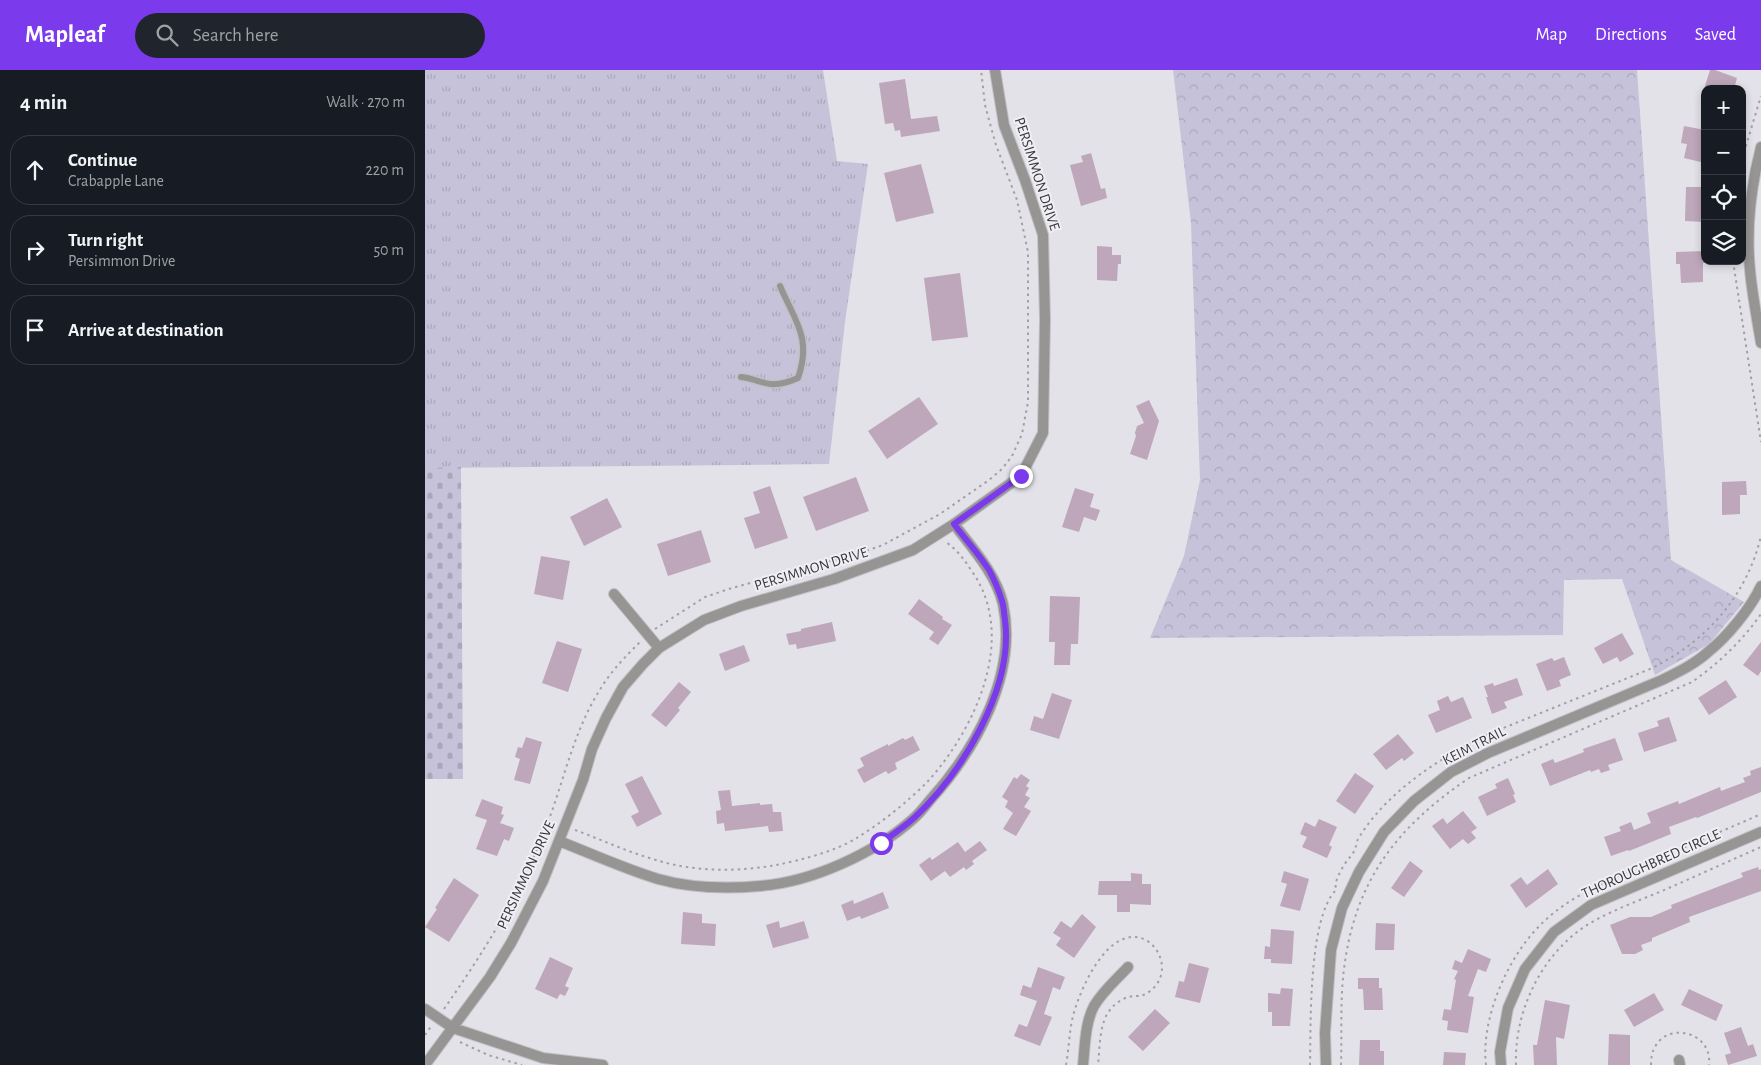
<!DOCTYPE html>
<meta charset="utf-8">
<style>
:root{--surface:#171b24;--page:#20242c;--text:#f1f3f6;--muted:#9ea1a6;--line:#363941;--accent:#7c3aed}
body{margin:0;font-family:"Alegreya Sans",sans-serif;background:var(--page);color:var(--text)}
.controls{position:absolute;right:15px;top:15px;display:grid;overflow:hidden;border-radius:10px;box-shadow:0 2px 8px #0003}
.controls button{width:45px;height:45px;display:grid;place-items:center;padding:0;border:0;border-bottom:1px solid var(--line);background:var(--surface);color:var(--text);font:25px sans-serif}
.stop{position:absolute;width:15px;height:15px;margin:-11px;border:4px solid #7c3aed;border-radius:50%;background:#fff}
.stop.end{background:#7c3aed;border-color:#fff;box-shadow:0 1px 5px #0008}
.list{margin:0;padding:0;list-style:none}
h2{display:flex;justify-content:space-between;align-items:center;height:65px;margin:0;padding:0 20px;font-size:21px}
h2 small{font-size:16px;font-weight:400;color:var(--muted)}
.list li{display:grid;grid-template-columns:32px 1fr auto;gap:15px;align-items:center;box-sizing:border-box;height:70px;margin:0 10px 10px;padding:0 10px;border:1px solid var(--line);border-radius:20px}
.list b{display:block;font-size:19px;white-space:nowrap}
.list p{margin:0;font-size:16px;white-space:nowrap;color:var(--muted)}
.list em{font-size:16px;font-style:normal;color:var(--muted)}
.icon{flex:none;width:28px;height:28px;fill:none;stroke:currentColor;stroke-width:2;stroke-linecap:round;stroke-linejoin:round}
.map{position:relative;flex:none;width:1336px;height:995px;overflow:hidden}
header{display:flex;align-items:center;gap:30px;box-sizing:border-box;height:70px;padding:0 25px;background:var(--accent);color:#fff}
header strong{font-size:24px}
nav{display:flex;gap:28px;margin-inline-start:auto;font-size:18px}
.search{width:350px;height:45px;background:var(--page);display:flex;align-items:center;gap:12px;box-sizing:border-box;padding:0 18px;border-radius:28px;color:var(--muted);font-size:19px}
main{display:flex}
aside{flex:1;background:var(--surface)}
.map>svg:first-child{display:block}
</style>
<header>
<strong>Mapleaf</strong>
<div class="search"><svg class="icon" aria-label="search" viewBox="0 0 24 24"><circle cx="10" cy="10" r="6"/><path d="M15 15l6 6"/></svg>Search here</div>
<nav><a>Map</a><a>Directions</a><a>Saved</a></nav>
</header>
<main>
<aside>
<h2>4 min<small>Walk · 270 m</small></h2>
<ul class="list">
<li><svg class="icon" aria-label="ahead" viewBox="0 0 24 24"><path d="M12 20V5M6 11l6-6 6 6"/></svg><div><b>Continue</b><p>Crabapple Lane</p></div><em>220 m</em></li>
<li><svg class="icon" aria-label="right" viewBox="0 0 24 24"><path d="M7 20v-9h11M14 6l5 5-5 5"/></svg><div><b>Turn right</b><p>Persimmon Drive</p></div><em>50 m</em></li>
<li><svg class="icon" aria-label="arrive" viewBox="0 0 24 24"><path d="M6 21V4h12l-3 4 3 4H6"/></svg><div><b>Arrive at destination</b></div></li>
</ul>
</aside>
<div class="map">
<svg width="1336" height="995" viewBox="0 0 1336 995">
<defs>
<pattern id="grass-tufts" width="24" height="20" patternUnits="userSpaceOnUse" patternTransform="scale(1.25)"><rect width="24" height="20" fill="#c6c2d9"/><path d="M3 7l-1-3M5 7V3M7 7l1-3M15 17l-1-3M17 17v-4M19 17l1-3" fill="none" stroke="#aba7bb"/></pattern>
<pattern id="forest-crowns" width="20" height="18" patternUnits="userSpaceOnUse" patternTransform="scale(1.25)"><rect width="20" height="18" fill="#c6c2d9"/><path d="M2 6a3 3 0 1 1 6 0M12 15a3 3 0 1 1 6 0" fill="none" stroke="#aba7bb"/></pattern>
<pattern id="cemetery-stones" width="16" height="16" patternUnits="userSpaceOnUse" patternTransform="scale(1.25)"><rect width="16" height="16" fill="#c6c2d9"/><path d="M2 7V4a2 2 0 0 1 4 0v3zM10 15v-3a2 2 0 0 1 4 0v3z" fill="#aba7bb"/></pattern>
</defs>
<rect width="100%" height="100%" fill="#e3e2e8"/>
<path fill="url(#grass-tufts)" d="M0 0H398L412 91 443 94 420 252 404 394 0 398Z"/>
<path fill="url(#forest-crowns)" d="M748 0H1212L1246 490 1319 532 1284 574 1230 605 1197 509 1139 510 1138 565 725 568 759 486 775 410 766 153Z"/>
<path fill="url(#cemetery-stones)" d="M36 397 38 709H0V398Z"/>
<path fill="#bea6bb" d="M1285 0H1290L1312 8 1309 19H1279Z
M480 9 486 49 512 46 515 61 476 67 475 60 470 61 468 53 460 54 454 13Z
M1259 56 1280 60V93L1259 88 1262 74 1256 73Z
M666 83 676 119 680 118 682 128 656 136 645 95 658 92 656 86Z
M496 94 509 143 471 152 459 103Z
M1261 117H1280V152L1260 151Z
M672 176 687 177V185H696V194H693L692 211 672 210Z
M1280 181V193H1278V212L1256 213 1255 194H1251V182Z
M535 203 543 267 507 271 499 208Z
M494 327 513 354 462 389 443 361Z
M724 330 734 351 722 390 705 384 711 366 710 363 712 356 719 353 711 336Z
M431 407 444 441 391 461 378 427Z
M1321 411 1322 425H1315V444L1297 445V412Z
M345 416 363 468 330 479 319 448 335 443 328 422Z
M650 418 669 424 665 437 675 440 671 451 659 447 654 462 637 457Z
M182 428 197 457 159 476 145 447Z
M276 460 286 492 243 506 232 474Z
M116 486 145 491 138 530 109 524Z
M625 526 655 527 653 574H646L645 595H629L630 572H624Z
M494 529 518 547 517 549 527 555 513 575 504 569 509 562 483 544Z
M407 552 411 571 372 579 371 574 364 575 361 564 376 561V559Z
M1197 563 1209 584 1195 592 1192 587 1178 594 1169 578Z
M132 571 157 579 143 622 117 613Z
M1336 572V601L1333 606 1318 595Z
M319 575 325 591 300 601 294 584Z
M1139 587 1146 605 1134 610 1136 616 1122 621 1111 594 1127 588 1129 591Z
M1092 608 1098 625 1079 632 1082 638 1067 644 1061 627H1063L1059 616 1068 613 1069 616Z
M1301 610 1312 627 1284 645 1273 628Z
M254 612 266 622 253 638 255 640 241 657 226 645Z
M627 623 647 630 634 669 605 660 609 646 618 649Z
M1023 626 1026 632 1038 627 1047 648 1011 663 1003 645 1015 640 1012 631Z
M1244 647 1252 671 1219 682 1213 663 1234 656 1232 651Z
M973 664 989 683 979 691 977 688 961 700 948 684Z
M488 666 495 680 470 693 472 699 463 704 461 701 439 713 432 700 439 696 435 688 463 674V676L478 668 480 670Z
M101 667 117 672 105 714 89 710 95 689 90 687 93 677 97 678Z
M1190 668 1198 690 1183 695 1185 700 1176 703 1174 699 1166 702 1165 700 1125 716 1116 694 1128 689 1130 693 1159 682 1158 679Z
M1336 697V722L1272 748 1271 747 1244 757 1246 764 1204 781 1203 780 1186 786 1179 767 1196 761 1194 757 1206 752 1209 760 1226 753 1222 743 1253 731 1254 734 1295 717 1296 721 1320 712 1318 708 1326 705 1325 701Z
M930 703 949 716 930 744 911 731Z
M596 704 605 710 601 716 604 718 600 725 605 728 599 737 606 741 591 766 578 759 588 743 580 737 583 731 577 727 589 707 592 709Z
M217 706 237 744 212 757 206 746 214 742 200 714Z
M1083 708 1090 724 1088 725 1091 732 1062 746 1053 727 1072 718 1070 714Z
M305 720 307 736 335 733V735L347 734 348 742H356L358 761 344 762 343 756 300 761 299 753 292 754 291 741 296 740 293 721Z
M57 729 78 737 76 744 79 745 75 753 89 758 84 771 79 769 72 786 51 779 62 750 50 746Z
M1038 741 1052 758 1046 762 1051 768 1043 774 1038 769 1025 779 1007 756 1018 748 1022 754Z
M894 749 912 757 904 775 907 777 902 788 877 777 882 767 875 764 880 752 890 757Z
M555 771 562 780 547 791 549 794 541 800 539 797 525 807 520 801 506 811 494 795 505 787 507 790 533 772 540 782Z
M985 791 998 801 979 827 966 818Z
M1333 797 1334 800 1336 799V821L1264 847 1265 852 1227 868V871L1216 875 1218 880 1210 884H1197L1185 855 1205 847H1226L1247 838 1246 835 1318 807 1316 803Z
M1123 799 1133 814 1101 838 1085 815 1096 807 1102 815Z
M859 801 884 809 875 841 855 836 862 814 856 812Z
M706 803 717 804V814H726V835L705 834V842H692V825H673L674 811H706Z
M29 808 54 825 24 872 0 857 12 839 10 838Z
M458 822 464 838 436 849 435 846 422 851 416 835 428 830 429 834Z
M258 842 277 844V853L291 854 290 876 256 874Z
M657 844 671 857 649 888 631 875 636 868 628 863 636 851 646 858Z
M354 851 355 858 379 851 384 868 348 878 341 855Z
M951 853 970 854 969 880H950Z
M846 859 869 861 867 894 846 893V889H839L840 876 845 877Z
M1043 879 1066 889 1061 902 1053 899 1043 926 1049 927 1043 963 1022 960 1023 951 1017 950 1019 939 1026 940 1031 910 1029 909 1033 901 1027 899 1030 890 1037 893Z
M125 887 148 898 140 916 144 918 140 926 135 924 132 929 110 919Z
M764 893 784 898 775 933 750 927 754 911 759 912Z
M613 897 640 907 635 920 628 917 619 944 627 947 615 976 589 966 594 954 602 957 612 931 595 925 598 915 606 918Z
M933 908H954V918H957L958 940H939L938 919H933Z
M856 918 868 919 865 956H847V942H843V923L855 924Z
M1264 919 1298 935 1291 951 1256 935Z
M1229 923 1239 940 1209 957 1199 940Z
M1120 930 1145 935 1139 969 1131 967 1132 995H1109L1108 975H1112Z
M730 939 745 953 718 981 703 967Z
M1316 957 1323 976 1328 974 1332 986 1303 995 1300 985 1306 983 1299 963Z
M1184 964 1205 965V995H1183Z
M935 970H955V981H959V995H934Z
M1019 982 1041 983 1040 995H1018Z"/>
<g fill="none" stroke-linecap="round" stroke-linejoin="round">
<g stroke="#c1c0c5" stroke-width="9">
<path id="service" d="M316 307C326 308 332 311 340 313 350 316 364 312 373 308 387 268 370 251 355 216"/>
</g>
<g stroke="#c1c0c5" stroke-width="12">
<path id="minor" d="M1336 77C1326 116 1321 159 1325 200 1327 224 1332 248 1336 273
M189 524 234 578
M134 771C167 784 200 799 233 809 265 818 302 819 335 816 387 812 450 783 488 749 495 743 500 736 506 729 551 679 593 604 578 534 571 504 548 479 529 454
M0 939 28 958 118 988 178 995
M1254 990 1255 995
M0 995 65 907 86 873 118 811 158 710 167 679 181 648 198 617 218 594 234 578 279 550 316 536 409 509 488 480 529 454 596 406 618 363 620 249 618 165 600 110 579 55 570 0
M658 995C660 976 660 953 669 936 678 921 691 910 703 897
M901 995 900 963 906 880 917 838 934 802 959 762 989 731 1026 702 1063 683 1237 610C1253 602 1270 594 1283 582 1302 567 1326 538 1336 516
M1076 995 1075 982 1083 938 1100 899 1129 862 1166 835 1336 762"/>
</g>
<path stroke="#a1a0a5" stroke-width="2" stroke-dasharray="2.5 4" stroke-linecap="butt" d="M1317 89 1336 26
M1308 191 1336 372
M230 559 280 527 307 518 435 483 458 475 515 444 564 410 577 399 587 386 597 364 603 332V182L592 130 571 75 564 50 560 35 556 0
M150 760C177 770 203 782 231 790 269 802 313 802 351 795 376 790 408 782 430 769 455 754 484 731 504 710 552 656 593 565 546 500 539 489 532 480 521 472
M19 939C56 886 90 832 115 772 137 722 146 664 176 618 187 600 201 586 215 572
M0 965 7 955
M35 972 63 985 97 995
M641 995C644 979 644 962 648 946 655 919 684 852 721 870 731 876 737 887 737 898 737 911 727 923 715 926 711 926 707 926 703 927 697 929 689 934 685 940 674 953 675 978 673 995
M885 995C886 955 883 848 911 820 911 818 910 815 911 813 912 806 919 795 923 789 925 787 927 786 928 783 931 779 931 774 933 769 962 721 1017 686 1066 663L1225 599C1280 573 1322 526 1336 466
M916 995C917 964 915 930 919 899 930 810 972 757 1044 708L1267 612C1294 593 1317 571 1336 544
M1061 995C1058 969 1065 941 1075 917 1108 840 1156 822 1228 791 1264 775 1300 760 1336 744
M1091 995C1089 943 1115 887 1159 857 1185 840 1217 830 1246 817 1276 804 1306 790 1336 777
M1226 995C1225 949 1288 955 1284 995"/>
<use href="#service" stroke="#979494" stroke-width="6"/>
<use href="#minor" stroke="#979494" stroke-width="10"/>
</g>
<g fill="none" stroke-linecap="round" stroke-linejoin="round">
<path stroke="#7c3aed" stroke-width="6" d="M456 773C467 765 479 757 489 748 537 703 589 618 580 550 579 544 579 537 577 531 574 521 569 509 564 500 554 484 540 469 529 454L596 406"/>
</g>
<g text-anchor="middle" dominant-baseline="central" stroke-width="4" stroke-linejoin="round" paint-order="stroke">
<g font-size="15" fill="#39393b" stroke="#f0eff5">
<text transform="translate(612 104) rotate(72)">PERSIMMON DRIVE</text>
<text transform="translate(386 499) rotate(-17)">PERSIMMON DRIVE</text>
<text transform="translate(1049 676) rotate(-27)">KEIM TRAIL</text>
<text transform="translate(1226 794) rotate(-24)">THOROUGHBRED CIRCLE</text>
<text transform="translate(101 805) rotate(-65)">PERSIMMON DRIVE</text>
</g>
</g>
</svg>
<div class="controls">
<button>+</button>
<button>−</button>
<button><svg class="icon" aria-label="locate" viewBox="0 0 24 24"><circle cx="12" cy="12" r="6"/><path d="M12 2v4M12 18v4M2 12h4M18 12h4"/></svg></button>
<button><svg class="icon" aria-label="layers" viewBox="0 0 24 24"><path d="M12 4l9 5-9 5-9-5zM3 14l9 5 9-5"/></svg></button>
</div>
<div class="stop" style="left:456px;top:773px"></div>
<div class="stop end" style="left:596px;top:406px"></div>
</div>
</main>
